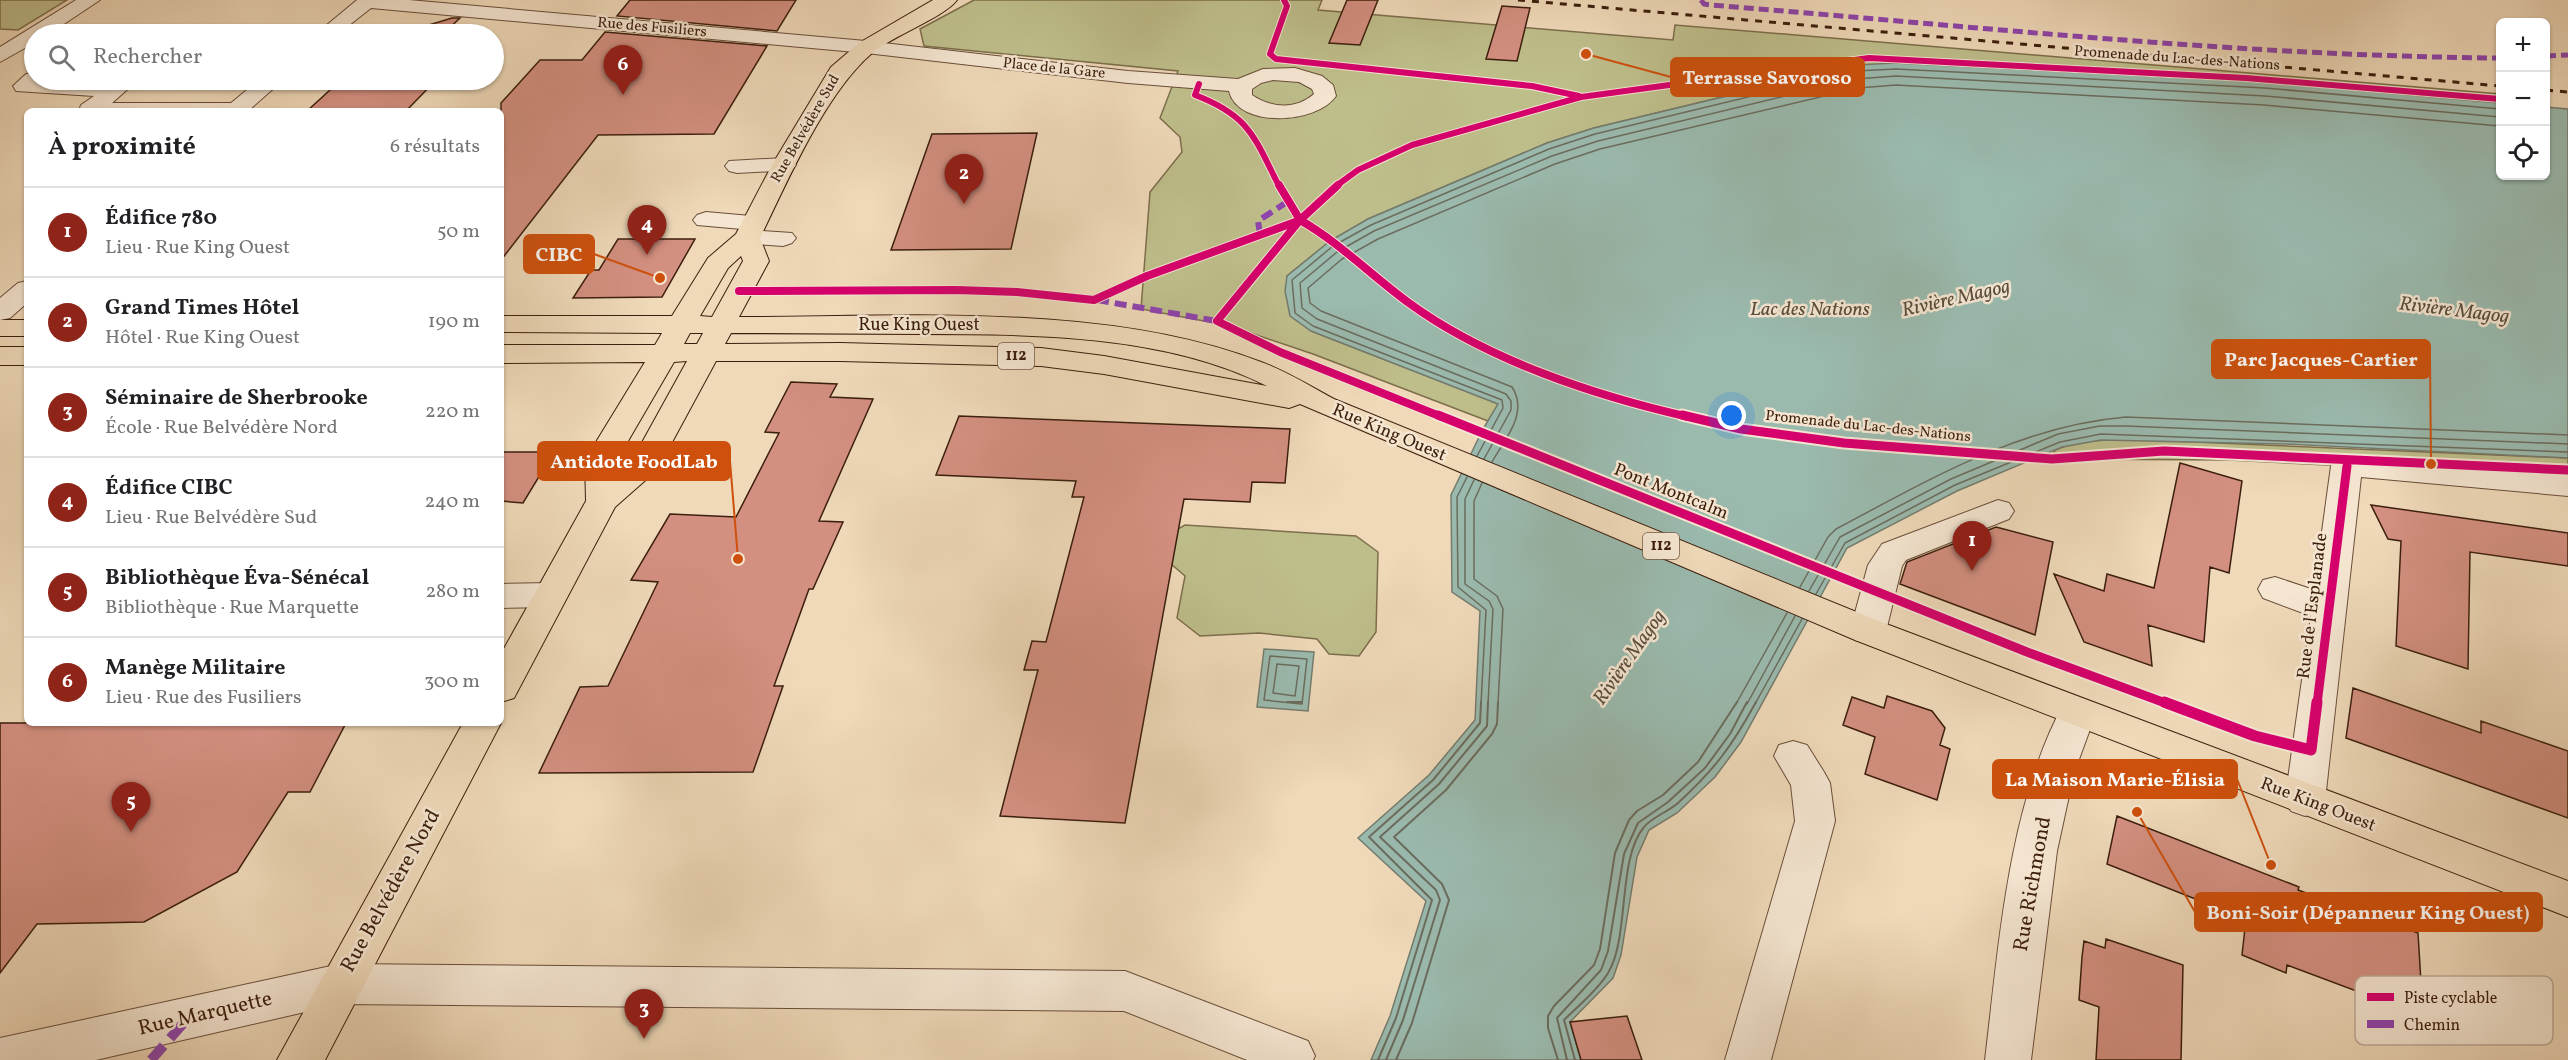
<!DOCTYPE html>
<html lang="fr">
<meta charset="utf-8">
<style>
:root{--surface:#fff;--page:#f6f6f6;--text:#202124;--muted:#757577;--line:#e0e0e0;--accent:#8f2418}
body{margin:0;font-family:Vollkorn,serif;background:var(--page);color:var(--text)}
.controls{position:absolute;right:18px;top:18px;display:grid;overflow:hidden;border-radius:9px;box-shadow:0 2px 4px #0004}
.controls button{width:54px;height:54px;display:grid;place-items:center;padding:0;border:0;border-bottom:2px solid var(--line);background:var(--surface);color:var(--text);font:30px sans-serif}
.you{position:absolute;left:1732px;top:416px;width:21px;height:21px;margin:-15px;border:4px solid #fff;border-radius:50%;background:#1a73e8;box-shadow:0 0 0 9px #1a73e833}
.badge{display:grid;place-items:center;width:39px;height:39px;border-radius:50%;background:var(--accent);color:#fff;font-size:20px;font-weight:700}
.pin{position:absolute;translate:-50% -50px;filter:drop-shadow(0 2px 3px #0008)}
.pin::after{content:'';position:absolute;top:32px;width:21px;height:18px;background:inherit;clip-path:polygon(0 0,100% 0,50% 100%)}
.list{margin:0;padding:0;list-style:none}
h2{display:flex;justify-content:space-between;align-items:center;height:78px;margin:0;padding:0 24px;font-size:26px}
h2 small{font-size:20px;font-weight:400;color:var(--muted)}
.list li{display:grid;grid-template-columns:39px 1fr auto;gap:18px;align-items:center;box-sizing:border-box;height:90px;padding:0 24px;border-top:2px solid var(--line)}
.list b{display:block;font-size:22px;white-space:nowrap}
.list p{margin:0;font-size:20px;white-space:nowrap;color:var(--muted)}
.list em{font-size:20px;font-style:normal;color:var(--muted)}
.icon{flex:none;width:33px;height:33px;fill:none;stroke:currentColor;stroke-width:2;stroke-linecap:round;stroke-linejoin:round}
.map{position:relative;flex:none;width:2568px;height:1060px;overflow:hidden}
.search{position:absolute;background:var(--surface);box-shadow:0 2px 4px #0004;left:24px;top:24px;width:480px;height:66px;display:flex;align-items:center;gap:15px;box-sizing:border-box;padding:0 21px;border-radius:33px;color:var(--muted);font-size:22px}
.panel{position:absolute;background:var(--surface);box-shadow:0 2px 4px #0004;left:24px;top:108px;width:480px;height:618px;border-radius:9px}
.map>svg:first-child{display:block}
</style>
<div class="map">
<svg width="2568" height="1060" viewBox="0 0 2568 1060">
<rect width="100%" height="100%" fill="#efd9b9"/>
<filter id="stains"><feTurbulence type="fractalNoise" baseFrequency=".00333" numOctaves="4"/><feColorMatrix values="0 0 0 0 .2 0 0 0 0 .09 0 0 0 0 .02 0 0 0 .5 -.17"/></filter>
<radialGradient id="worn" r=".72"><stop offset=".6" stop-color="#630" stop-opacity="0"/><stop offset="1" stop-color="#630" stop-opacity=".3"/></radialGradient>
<path fill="#bebe8b" stroke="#7d6e4c" stroke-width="1.5" d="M0 0H67L18 30 0 29Z
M974 0H1322L1318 10 1673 40 1675 25 2500 94V103L2266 82 1952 64 1855 65 1594 128 1547 143 1368 219 1330 241 1287 276 1311 331 1499 404 1488 421 1313 354 1230 326 1141 309 1150 192 1182 152 1180 137 1160 118 1178 71 924 46 920 29Z
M2125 439 2568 458V486L2347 466 2228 460 2052 459 2055 450C2077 441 2102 440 2125 439Z
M1185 525 1356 536 1378 552 1376 632 1359 656 1329 654 1317 639 1259 633 1200 636 1177 618 1185 576 1170 563 1176 530Z"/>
<path fill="#9abaae" stroke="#747c6e" stroke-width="1.5" d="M1896 63 2266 82 2500 103V176H2546V107L2568 109V458L2284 444 2101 440 2062 447 1957 491 1847 548 1741 742 1715 777 1677 813 1649 830 1637 857 1621 955 1613 978 1570 1022 1581 1060H1371L1390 1016 1426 901 1358 838 1429 775 1475 720 1480 611 1452 592 1451 495 1483 429 1498 404 1311 331 1290 316 1285 291 1287 276 1330 241 1368 219 1547 143 1594 128 1855 65Z
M1264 649 1314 652 1308 711 1257 707Z"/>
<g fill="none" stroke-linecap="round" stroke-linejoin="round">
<path stroke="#6b6c5e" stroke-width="1.5" d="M1477 456 1503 408 1502 400 1313 326 1295 313 1292 280 1333 246 1371 225 1549 149 1595 134 1855 71 1896 69 2265 88 2500 109
M1484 459 1511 410V401L1506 394 1317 319 1302 308 1300 283 1337 252 1374 231 1552 156 1598 141 1856 79 1896 76 2265 96 2500 117
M1492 462C1505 439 1529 413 1512 387L1321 311 1310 303 1308 288 1342 259 1378 239 1555 164 1600 149 1858 88 1896 85 2264 105 2500 126
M1467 477 1457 497 1458 587 1486 610 1481 704
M1474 480 1465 499V584L1489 601 1493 609 1488 704
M1482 483 1474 501V579L1497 596 1503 609 1498 704
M1800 587 1828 537 1836 529C1929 480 2019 426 2126 417L2568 435
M1809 591 1840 537 1951 479 2058 434 2100 426H2126L2568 444
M1816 594 1845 543 1955 485 2060 442 2101 434 2568 452
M1277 664 1299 666 1295 696 1273 693Z
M1301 704 1264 700 1270 656 1307 659 1302 704
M1736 704 1787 613
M1747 704 1795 616
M1755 704 1802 619"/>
<path stroke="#6b6c5e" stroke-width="2" d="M1287 702H1302
M1378 1060 1396 1018 1432 900 1369 837 1433 780 1480 723 1481 702
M1386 1060 1403 1020 1440 900 1436 890 1380 837 1439 784 1487 726 1488 702
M1396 1060 1412 1023 1449 900 1442 884 1394 837 1446 790 1492 734 1497 724 1498 702
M1558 1060 1548 1028V1016L1554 1006 1594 965 1600 949 1615 853 1629 820 1637 811 1663 795 1698 762 1737 702
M1567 1060 1557 1018 1601 970 1608 951 1624 854 1638 823 1668 802 1705 768 1730 734 1747 702
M1575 1060 1564 1020C1578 1006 1598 990 1608 973 1630 937 1617 859 1644 827 1652 817 1668 812 1678 803 1715 769 1732 746 1756 702"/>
</g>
<path fill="#d38f80" stroke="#3c1e0d" stroke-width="1.5" d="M630 0H796L777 31 617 16Z
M1347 0H1378L1360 45 1329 43Z
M1502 6 1530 8 1517 61 1486 59Z
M452 18H460L443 34H399Z
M605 32 767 46 714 134 598 135 501 260V103L540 60H582Z
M341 80H436L406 111H307Z
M1037 133 1011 249 891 250 932 134Z
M618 239H695L662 297 573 298 591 270H599Z
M791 382 837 384 830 397 873 399 819 521 843 522 813 589H809L774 686H783L753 772 539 773 580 687 608 686 658 582 631 580 670 514 736 517 779 433 765 432Z
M959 416 1290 429 1285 483 1252 482 1250 502 1184 499 1125 823 1000 816 1038 670H1024L1032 641 1046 642 1084 497H1072L1076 481 936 475Z
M501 452H554L523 503 501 501Z
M2180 463 2242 481 2229 573 2210 567 2204 642 2148 625 2152 666 2084 642 2054 574 2104 591 2107 574 2154 588Z
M2371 505 2568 533V566L2470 552 2468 669 2396 646 2401 541 2388 539Z
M1996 527 2053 542 2035 635 1900 584 1907 562Z
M2353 688 2481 733V721L2568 751V818L2346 738Z
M1887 696 1932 711 1945 728 1940 745 1950 749 1937 800 1865 774 1875 737 1843 725 1852 697 1884 708Z
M0 723H346L310 792H288L237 872 144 922 37 924 0 973Z
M2117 816 2299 887 2298 890 2418 933 2423 1016 2287 965 2286 973 2242 955 2245 928 2197 909 2198 900 2107 864Z
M2106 939 2183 965 2181 1060H2096L2099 1007 2079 1000 2082 957 2084 941 2105 948Z
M1627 1016 1642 1060H1581L1570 1022Z"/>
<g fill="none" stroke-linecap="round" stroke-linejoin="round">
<g stroke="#694d38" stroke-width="2">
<path id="minor" d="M76 0H100L49 34H34V43L0 62V47Z
M357 0H409L866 41 1128 71 1238 79 1263 69 1295 68 1322 76 1333 85 1336 96C1317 124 1238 129 1229 91L1128 83 866 53 371 8 338 34H316ZM1273 80 1299 82 1312 89 1314 94C1296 110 1271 108 1252 95V89L1261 83Z
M34 73V80H44L110 83 115 80H138L112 103H231L259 80H283L248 111H79L81 105 94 96 16 91 13 86 26 74Z
M784 158 792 160 796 165 792 170 737 173 729 171 725 166 729 161Z
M706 212 762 217 766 222 762 227 753 230 697 225 693 220 697 215Z
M747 230 792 233 796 238 792 243 783 246 738 243 734 238 738 233Z
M27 281V303L10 318 0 320V298L18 283Z
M2347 456 2568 476V496L2361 477 2325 800 2319 811 2305 816 2291 811 2285 800 2311 616 2263 598 2258 589 2263 580 2275 577 2314 590 2331 466 2336 459Z
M1998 500 2009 503 2014 511 2009 519 1906 560 1902 566 1886 631 1881 640 1868 644 1855 640 1850 631 1868 565 1882 544Z
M551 583 563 586 568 595 563 604 551 607 501 608V584Z
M2077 699 2090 703 2096 713 2074 773 2057 851 2031 1060H1985C1999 945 2008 806 2064 703Z
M1793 741 1807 745 1824 772 1830 783 1835 821 1771 1060H1725L1795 821 1791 785 1774 756 1779 745Z
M340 964 1125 971 1308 1041 1315 1056 1313 1060H1247L1124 1011 340 1004 96 1060H0V1038Z"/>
</g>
<g stroke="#3c1e0d" stroke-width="2">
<path id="major" d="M933 0H957C945 17 890 37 871 54 825 94 787 182 760 238L769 261 739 317C904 317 1106 302 1261 362 1286 371 1310 386 1334 399L1881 622 2568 881V917L1855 640 1300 404 1289 408 1104 374 1041 366 840 361H716L657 470 615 507 514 698 501 702V654L586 501 585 460 645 362 501 363V345H655L662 333 501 332V316H672L708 258 736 234 772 165 831 67 859 43ZM741 256 743 261 712 317 700 316 728 268ZM690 333H703L697 344H684ZM731 333C793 333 855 334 918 334 1030 334 1165 334 1267 386L1104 356 1041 348 840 343 725 344ZM687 361 634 457 617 471V460L674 362Z
M0 320H27V336H0Z
M0 347H27V365H0Z
M463 723H501L325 1060H277Z"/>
</g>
<use href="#minor" fill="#f5e6d2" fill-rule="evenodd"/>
<use href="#major" fill="#efd9b9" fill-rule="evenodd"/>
<path stroke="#3c1e0d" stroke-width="3" stroke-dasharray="7 7" stroke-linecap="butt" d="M1518 0 2500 86
M2546 90 2568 92"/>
<path stroke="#8e44ad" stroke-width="5" stroke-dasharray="10 5" stroke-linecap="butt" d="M1701 0 1704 4 1711 5C1973 26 2237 56 2500 58
M2546 56 2568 55"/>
<path stroke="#8e44ad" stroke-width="6" stroke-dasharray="12 6" stroke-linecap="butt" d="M1260 234 1258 221 1287 202
M1097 300 1217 321"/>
<path stroke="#8e44ad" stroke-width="10" stroke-dasharray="19 10" stroke-linecap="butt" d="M151 1060 187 1019"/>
<g stroke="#f5e6d2" stroke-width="8">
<path id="cycleway-far3" d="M1284 0 1287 6 1270 54 1276 59 1532 86 1579 96
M1199 84 1195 95C1250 116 1254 137 1279 186
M1336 186 1358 170 1412 145 1581 97 1869 58 2246 78 2500 99"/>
</g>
<g stroke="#f5e6d2" stroke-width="10">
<path id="cycleway-far2" d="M1279 185 1300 220
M1338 185 1300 220C1340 243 1372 276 1409 303 1487 360 1596 396 1689 417
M1300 220 1217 321 1280 352 1442 417
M739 291 956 290 1017 292 1094 300 1147 276 1298 221"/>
</g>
<g stroke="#f5e6d2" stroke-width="13">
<path id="cycleway-far1" d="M1438 415 2027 652 2168 704
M1682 415 1741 429 1844 443 2052 459 2164 451 2568 470
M2317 704 2347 466"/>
</g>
<g stroke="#f5e6d2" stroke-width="15">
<path id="cycleway" d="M2164 702 2255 736 2311 750 2317 702"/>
</g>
<use href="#cycleway-far3" stroke="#d6006c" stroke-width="6"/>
<use href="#cycleway-far2" stroke="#d6006c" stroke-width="8"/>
<use href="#cycleway-far1" stroke="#d6006c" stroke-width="9"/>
<use href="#cycleway" stroke="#d6006c" stroke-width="11"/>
</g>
<g text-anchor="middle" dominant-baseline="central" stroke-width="5" stroke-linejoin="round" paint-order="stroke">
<g font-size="15" fill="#3c1e0d" stroke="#f5e6d2">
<text transform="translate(652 28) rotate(5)">Rue des Fusiliers</text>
<text transform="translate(2177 59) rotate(4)">Promenade du Lac-des-Nations</text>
<text transform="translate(1054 69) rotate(6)">Place de la Gare</text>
<text transform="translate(806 129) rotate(-60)">Rue Belvédère Sud</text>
<text transform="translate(1868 427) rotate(6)">Promenade du Lac-des-Nations</text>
</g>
<g fill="#f5e6d2" stroke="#745a48" stroke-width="1.5">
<rect x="998" y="343" width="36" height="26" rx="4.5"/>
<rect x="1643" y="533" width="36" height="26" rx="4.5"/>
</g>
<g font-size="16" font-weight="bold" fill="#3c1e0d">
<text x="1016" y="356">112</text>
<text x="1661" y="546">112</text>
</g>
<g font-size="18" fill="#3c1e0d" stroke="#f5e6d2">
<text x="919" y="325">Rue King Ouest</text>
<text transform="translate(1389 433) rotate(23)">Rue King Ouest</text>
<text transform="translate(1671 492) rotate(22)">Pont Montcalm</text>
<text transform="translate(2313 606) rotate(-83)">Rue de l'Esplanade</text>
<text transform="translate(2318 805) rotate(21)">Rue King Ouest</text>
</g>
<g font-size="20" font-style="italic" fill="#584d3d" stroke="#f5e6d2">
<text transform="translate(1956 299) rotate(-13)">Rivière Magog</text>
<text x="1810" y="310">Lac des Nations</text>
<text transform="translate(2454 311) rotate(7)">Rivière Magog</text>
<text transform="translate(1630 658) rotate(-55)">Rivière Magog</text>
</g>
<g font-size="21" fill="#3c1e0d" stroke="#f5e6d2">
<text transform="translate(2033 884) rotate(-80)">Rue Richmond</text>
<text transform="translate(391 891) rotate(-61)">Rue Belvédère Nord</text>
<text transform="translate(205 1014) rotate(-13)">Rue Marquette</text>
</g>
</g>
<rect x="2355" y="976" width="198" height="69" rx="9" fill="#f5e6d2" stroke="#beaa97" stroke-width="1.5"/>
<rect x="2367" y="993" width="27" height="8" fill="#d6006c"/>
<rect x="2367" y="1020" width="27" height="8" fill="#8e44ad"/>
<g font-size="16" fill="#3c1e0d">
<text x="2404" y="1003">Piste cyclable</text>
<text x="2404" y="1030">Chemin</text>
</g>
<path fill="none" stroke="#ce500c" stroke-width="2" d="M1586 54L1671 77M660 278L594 254M2431 464L2430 359M738 559L730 461M2271 865L2237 779M2137 812L2195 912"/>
<g fill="#ce500c" stroke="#f5e6d2" stroke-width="2">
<circle cx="1586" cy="54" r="6"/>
<circle cx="660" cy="278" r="6"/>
<circle cx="2431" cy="464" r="6"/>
<circle cx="738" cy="559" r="6"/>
<circle cx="2271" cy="865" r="6"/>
<circle cx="2137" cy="812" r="6"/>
</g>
<g fill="#ce500c" stroke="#ce500c" stroke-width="2">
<rect x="1671" y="58" width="193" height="38" rx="6"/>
<rect x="524" y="235" width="70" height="38" rx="6"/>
<rect x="2212" y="340" width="218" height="38" rx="6"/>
<rect x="538" y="442" width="192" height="38" rx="6"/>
<rect x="1993" y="760" width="244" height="38" rx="6"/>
<rect x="2195" y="893" width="347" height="38" rx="6"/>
</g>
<g font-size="20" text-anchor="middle" font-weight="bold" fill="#fff">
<text x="1767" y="84">Terrasse Savoroso</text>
<text x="559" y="261">CIBC</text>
<text x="2321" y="366">Parc Jacques-Cartier</text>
<text x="634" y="468">Antidote FoodLab</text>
<text x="2115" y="786">La Maison Marie-Élisia</text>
<text x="2368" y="919">Boni-Soir (Dépanneur King Ouest)</text>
</g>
<rect width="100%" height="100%" filter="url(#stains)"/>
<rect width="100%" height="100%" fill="url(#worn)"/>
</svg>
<div class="controls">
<button>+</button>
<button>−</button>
<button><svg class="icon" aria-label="locate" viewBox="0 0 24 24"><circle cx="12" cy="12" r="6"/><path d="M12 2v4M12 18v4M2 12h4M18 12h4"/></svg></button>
</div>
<div class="you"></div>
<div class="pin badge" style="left:1972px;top:571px">1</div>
<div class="pin badge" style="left:964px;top:204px">2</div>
<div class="pin badge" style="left:644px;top:1039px">3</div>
<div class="pin badge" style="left:647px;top:255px">4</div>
<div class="pin badge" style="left:131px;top:832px">5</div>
<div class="pin badge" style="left:623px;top:95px">6</div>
<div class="search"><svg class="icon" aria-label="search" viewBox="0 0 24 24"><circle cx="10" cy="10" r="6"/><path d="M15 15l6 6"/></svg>Rechercher</div>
<section class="panel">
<h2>À proximité<small>6 résultats</small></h2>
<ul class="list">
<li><span class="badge">1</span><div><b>Édifice 780</b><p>Lieu · Rue King Ouest</p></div><em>50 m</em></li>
<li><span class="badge">2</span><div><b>Grand Times Hôtel</b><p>Hôtel · Rue King Ouest</p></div><em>190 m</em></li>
<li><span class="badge">3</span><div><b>Séminaire de Sherbrooke</b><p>École · Rue Belvédère Nord</p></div><em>220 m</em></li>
<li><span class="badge">4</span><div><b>Édifice CIBC</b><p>Lieu · Rue Belvédère Sud</p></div><em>240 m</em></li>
<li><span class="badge">5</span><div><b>Bibliothèque Éva-Sénécal</b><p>Bibliothèque · Rue Marquette</p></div><em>280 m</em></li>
<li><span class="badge">6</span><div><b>Manège Militaire</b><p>Lieu · Rue des Fusiliers</p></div><em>300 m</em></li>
</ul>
</section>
</div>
